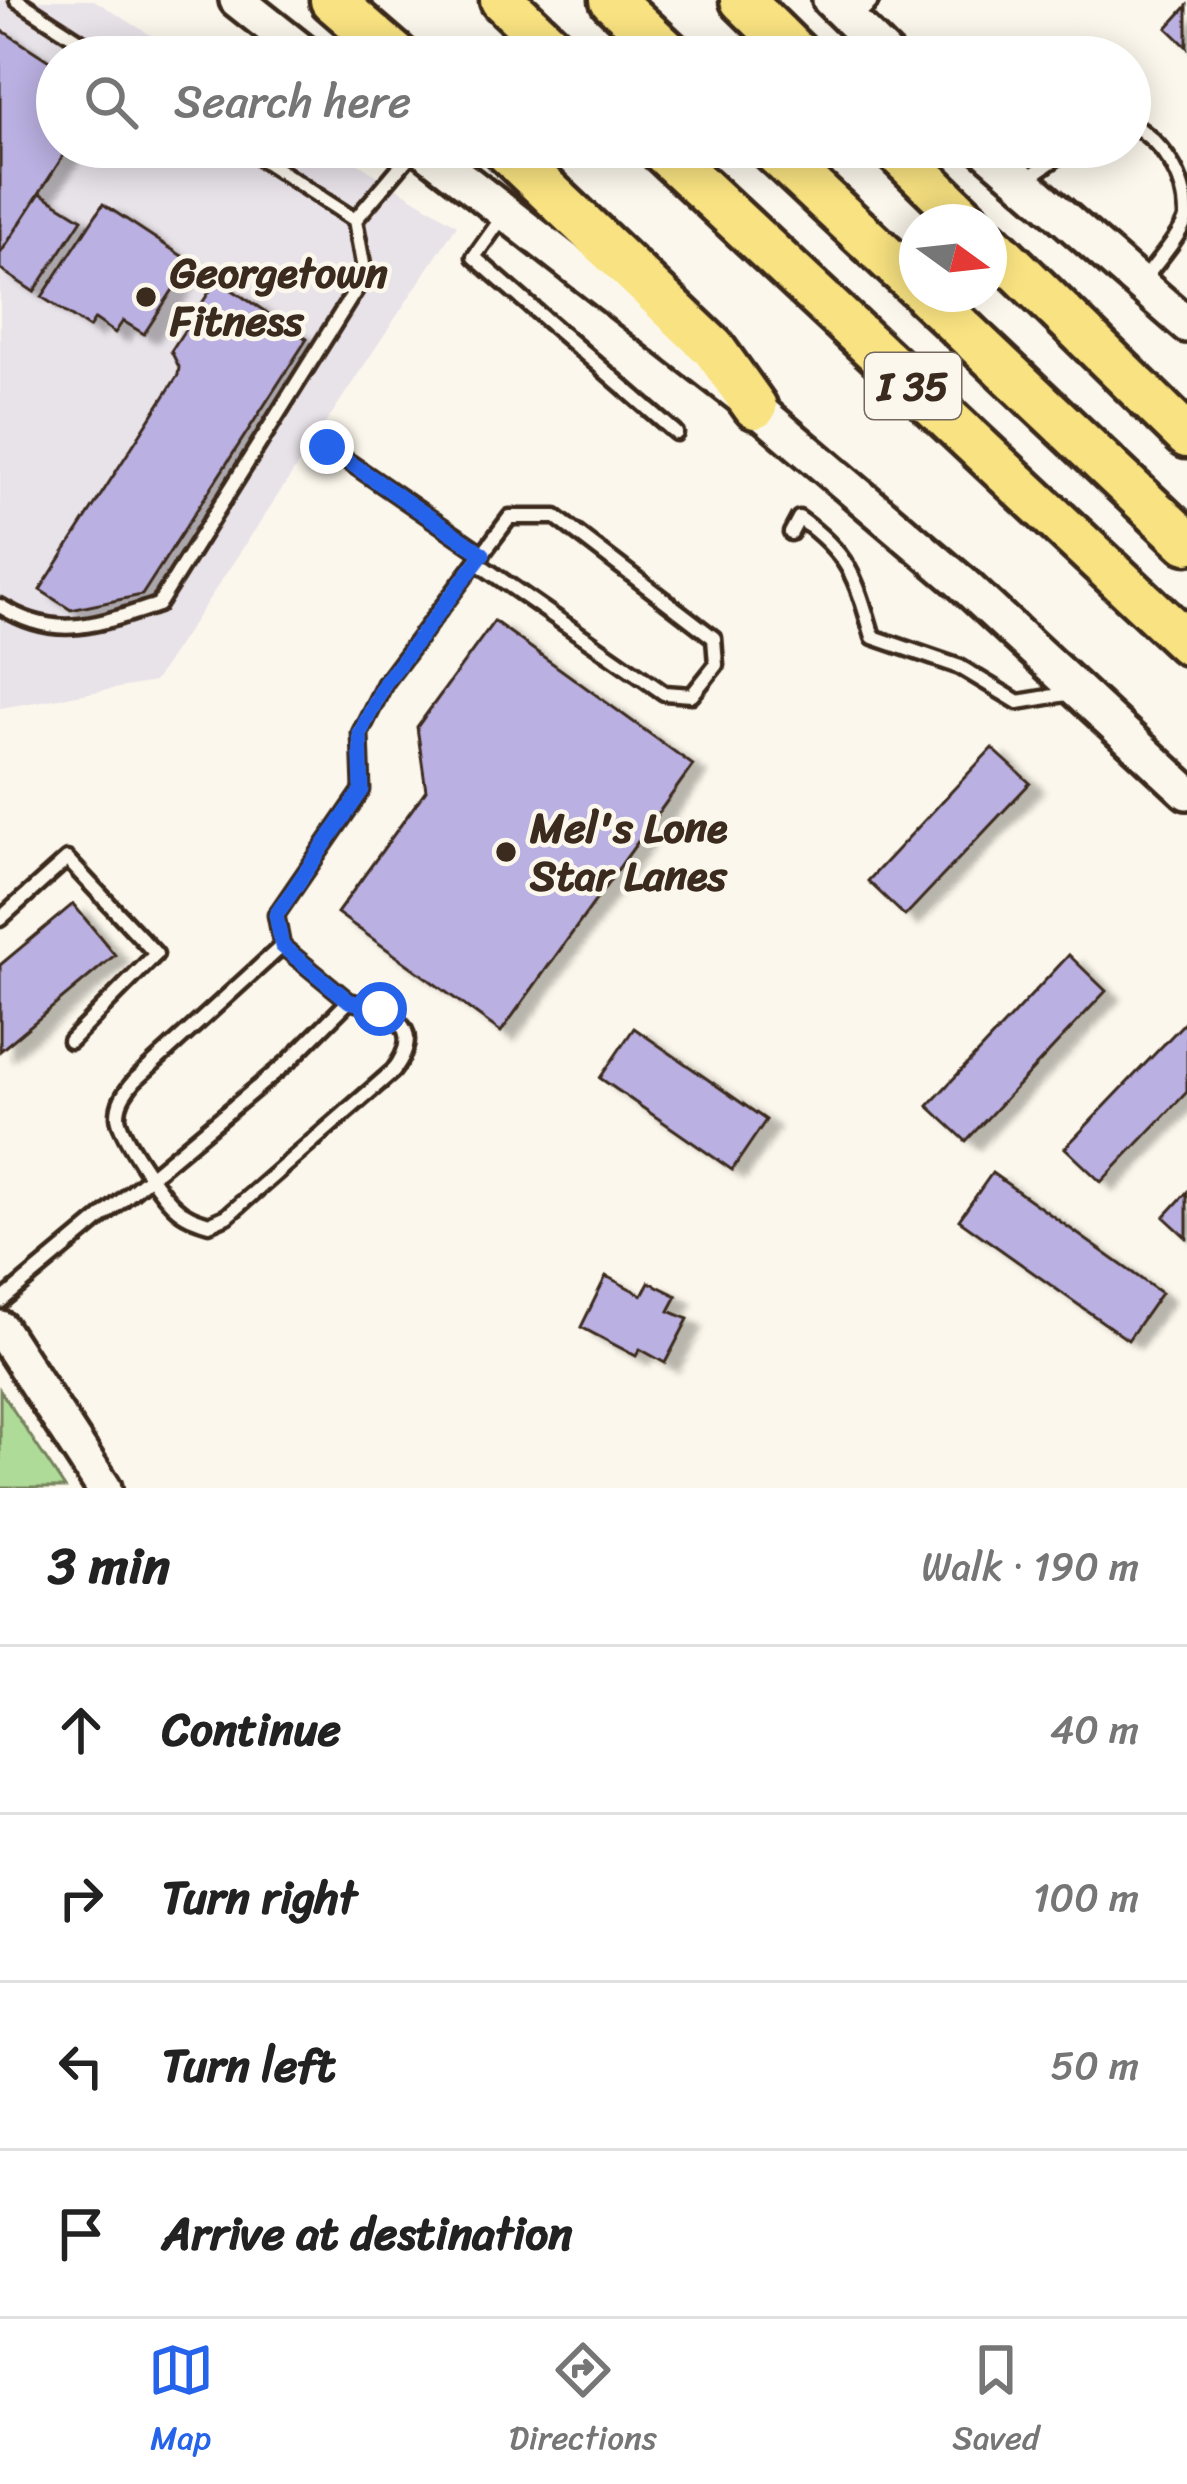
<!DOCTYPE html>
<meta charset="utf-8">
<style>
:root{--surface:#fff;--page:#f2f2f2;--text:#222;--muted:#767676;--line:#e0e0e0;--accent:#2563eb}
body{margin:0;font-family:Sriracha,sans-serif;background:var(--page);color:var(--text)}
.compass{position:absolute;left:899px;top:204px;width:108px;height:108px;border-radius:50%;background:var(--surface);box-shadow:0 6px 30px #0003;rotate:105deg}
.stop{position:absolute;width:36px;height:36px;margin:-27px;border:9px solid #2563eb;border-radius:50%;background:#fff}
.stop.end{background:#2563eb;border-color:#fff;box-shadow:0 3px 12px #0008}
.list{margin:0;padding:0;list-style:none}
h2{display:flex;justify-content:space-between;align-items:center;height:156px;margin:0;padding:0 48px;font-size:51px}
h2 small{font-size:39px;font-weight:400;color:var(--muted)}
.list li{display:grid;grid-template-columns:78px 1fr auto;gap:36px;align-items:center;box-sizing:border-box;height:168px;padding:0 48px;border-top:3px solid var(--line)}
.list b{display:block;font-size:45px;white-space:nowrap}
.list em{font-size:39px;font-style:normal;color:var(--muted)}
.icon{flex:none;width:66px;height:66px;fill:none;stroke:currentColor;stroke-width:2;stroke-linecap:round;stroke-linejoin:round}
.map{position:relative;flex:none;width:1187px;height:1488px;overflow:hidden}
.search{position:absolute;background:var(--surface);box-shadow:0 6px 30px #0003;left:36px;right:36px;top:36px;height:132px;display:flex;align-items:center;gap:30px;box-sizing:border-box;padding:0 42px;border-radius:66px;color:var(--muted);font-size:45px}
.sheet{height:828px;background:var(--surface)}
nav{display:flex;justify-content:space-around;align-items:center;box-sizing:border-box;height:168px;border-top:3px solid var(--line);background:var(--surface);font-size:33px;color:var(--muted)}
nav a{display:grid;justify-items:center;gap:6px}
nav .on{color:var(--accent)}
.map>svg:first-child{display:block}
</style>
<div class="map">
<svg width="1187" height="1488" viewBox="0 0 1187 1488">
<defs>
<filter id="shadow"><feDropShadow dx="13" dy="8" stdDeviation="3" flood-color="#0004"/></filter>
</defs>
<rect width="100%" height="100%" fill="#fbf7ec"/>
<filter id="ink" filterUnits="userSpaceOnUse"><feTurbulence type="fractalNoise" baseFrequency=".00833" numOctaves="2"/><feDisplacementMap in="SourceGraphic" scale="24" xChannelSelector="R" yChannelSelector="G"/><feConvolveMatrix kernelMatrix="1 2 1 2 8 2 1 2 1" color-interpolation-filters="sRGB"/></filter>
<g filter="url(#ink)">
<path fill="#e8e2e9" d="M0 0H94L186 57H57V147H331L457 225 154 682 0 708Z"/>
<path fill="#afdb99" stroke="#75825c" stroke-width="3" d="M0 1390 65 1488H0Z"/>
<path fill="#bab0e1" stroke="#3b2a1e" stroke-width="3" filter="url(#shadow)" d="M1187 6V47L1167 28Z
M0 29 57 66V147H69L0 254Z
M40 193 82 219 34 292 0 269V254Z
M103 204 191 262 144 334 123 321 115 333 95 319 89 328 42 297Z
M217 280 307 339 142 595 71 610 40 590 178 375 179 367 171 351Z
M494 621 693 765 501 1032 337 913 426 790 417 727Z
M992 748 1030 783 905 916 868 881Z
M73 904 115 955 0 1051V965Z
M1069 955 1106 991 966 1141 928 1106Z
M1187 1020V1092L1101 1182 1065 1148Z
M634 1028 766 1120 732 1170 600 1078Z
M992 1173 1161 1293 1128 1340 959 1220Z
M1187 1192V1238L1164 1217Z
M606 1276 642 1295 649 1282 677 1296 669 1311 688 1319 665 1363 640 1349 636 1356 581 1327Z"/>
<g fill="none" stroke-linecap="round" stroke-linejoin="round">
<g stroke="#3b2a1e" stroke-width="21">
<path id="lane" d="M17 0 105 57
M1130 123C1162 142 1187 176 1186 218 1182 234 1153 267 1142 282
M1028 178 1072 147
M504 215 474 257 676 433
M355 220 416 148
M327 447 483 554
M791 533 799 518C850 554 856 579 873 637L960 667 1018 702 1072 693
M0 606C57 642 98 624 158 605L365 275 355 220 243 147
M0 919 67 859 156 954 70 1041
M282 946 134 1081C125 1093 118 1101 118 1116 119 1134 160 1193 174 1206 184 1216 196 1220 209 1224L227 1216 393 1071C428 1025 390 1011 349 1001
M0 1302 289 1061 349 1001 282 946 276 915 362 790 360 733 385 683 510 517H556L714 638 716 665 692 695 664 693 476 562"/>
</g>
<g stroke="#3b2a1e" stroke-width="33">
<path id="street" d="M846 16 865 0"/>
</g>
<g stroke="#3b2a1e" stroke-width="42">
<path id="secondary" d="M237 0 309 57
M830 0 888 57
M421 147 755 407 962 583 1187 792
M983 147 1187 325
M0 1328 104 1488"/>
</g>
<g stroke="#3b2a1e" stroke-width="51">
<path id="highway" d="M332 0 398 57
M502 0 562 57
M612 0 673 57
M742 0 800 57
M502 147 713 348 755 407
M658 147 1187 643
M769 147 917 286
M892 147 969 222
M989 242 1187 436
M925 294 1187 542"/>
</g>
<use href="#lane" stroke="#fbf7ec" stroke-width="12"/>
<use href="#street" stroke="#fbf7ec" stroke-width="24"/>
<use href="#secondary" stroke="#fbf7ec" stroke-width="33"/>
<use href="#highway" stroke="#f8e281" stroke-width="42"/>
</g>
</g>
<g fill="none" stroke-linecap="round" stroke-linejoin="round" filter="url(#ink)">
<path stroke="#2563eb" stroke-width="15" d="M327 447 483 554 385 683 360 733 362 790 276 915 282 946 349 1001 380 1009"/>
</g>
<g fill="#3b2a1e" stroke="#fbf7ec" stroke-width="4.5">
<circle cx="146" cy="297" r="12"/>
<circle cx="506" cy="852" r="12"/>
</g>
<g text-anchor="middle" dominant-baseline="central" stroke-width="9" stroke-linejoin="round" paint-order="stroke">
<rect fill="#fbf7ec" stroke="#75685c" stroke-width="3" x="865" y="353" width="96" height="66" rx="9"/>
<g font-size="39" font-weight="bold" fill="#3b2a1e">
<text x="913" y="386">I 35</text>
</g>
<g font-size="42" font-weight="bold" fill="#3b2a1e" stroke="#fbf7ec" text-anchor="start">
<text x="170" y="273">Georgetown<tspan x="170" dy="48">Fitness</tspan></text>
<text x="530" y="828">Mel's Lone<tspan x="530" dy="48">Star Lanes</tspan></text>
</g>
</g>
</svg>
<svg class="compass" viewBox="-18 -18 36 36"><path d="M0-13l5 13h-10z" fill="#e53935"/><path d="M0 13l5-13h-10z" fill="#767676"/></svg>
<div class="stop" style="left:380px;top:1009px"></div>
<div class="stop end" style="left:327px;top:447px"></div>
<div class="search"><svg class="icon" aria-label="search" viewBox="0 0 24 24"><circle cx="10" cy="10" r="6"/><path d="M15 15l6 6"/></svg>Search here</div>
</div>
<section class="sheet">
<h2>3 min<small>Walk · 190 m</small></h2>
<ul class="list">
<li><svg class="icon" aria-label="ahead" viewBox="0 0 24 24"><path d="M12 20V5M6 11l6-6 6 6"/></svg><div><b>Continue</b></div><em>40 m</em></li>
<li><svg class="icon" aria-label="right" viewBox="0 0 24 24"><path d="M7 20v-9h11M14 6l5 5-5 5"/></svg><div><b>Turn right</b></div><em>100 m</em></li>
<li><svg class="icon" aria-label="left" viewBox="0 0 24 24"><path d="M17 20v-9H6M10 6l-5 5 5 5"/></svg><div><b>Turn left</b></div><em>50 m</em></li>
<li><svg class="icon" aria-label="arrive" viewBox="0 0 24 24"><path d="M6 21V4h12l-3 4 3 4H6"/></svg><div><b>Arrive at destination</b></div></li>
</ul>
</section>
<nav>
<a class="on"><svg class="icon" aria-label="map" viewBox="0 0 24 24"><path d="M3 6l6-2 6 2 6-2v14l-6 2-6-2-6 2zM9 4v14M15 6v14"/></svg>Map</a>
<a><svg class="icon" aria-label="directions" viewBox="0 0 24 24"><path d="M12 3l9 9-9 9-9-9zM9 14v-3h6M13 9l2 2-2 2"/></svg>Directions</a>
<a><svg class="icon" aria-label="saved" viewBox="0 0 24 24"><path d="M7 4h10v16l-5-4-5 4z"/></svg>Saved</a>
</nav>
